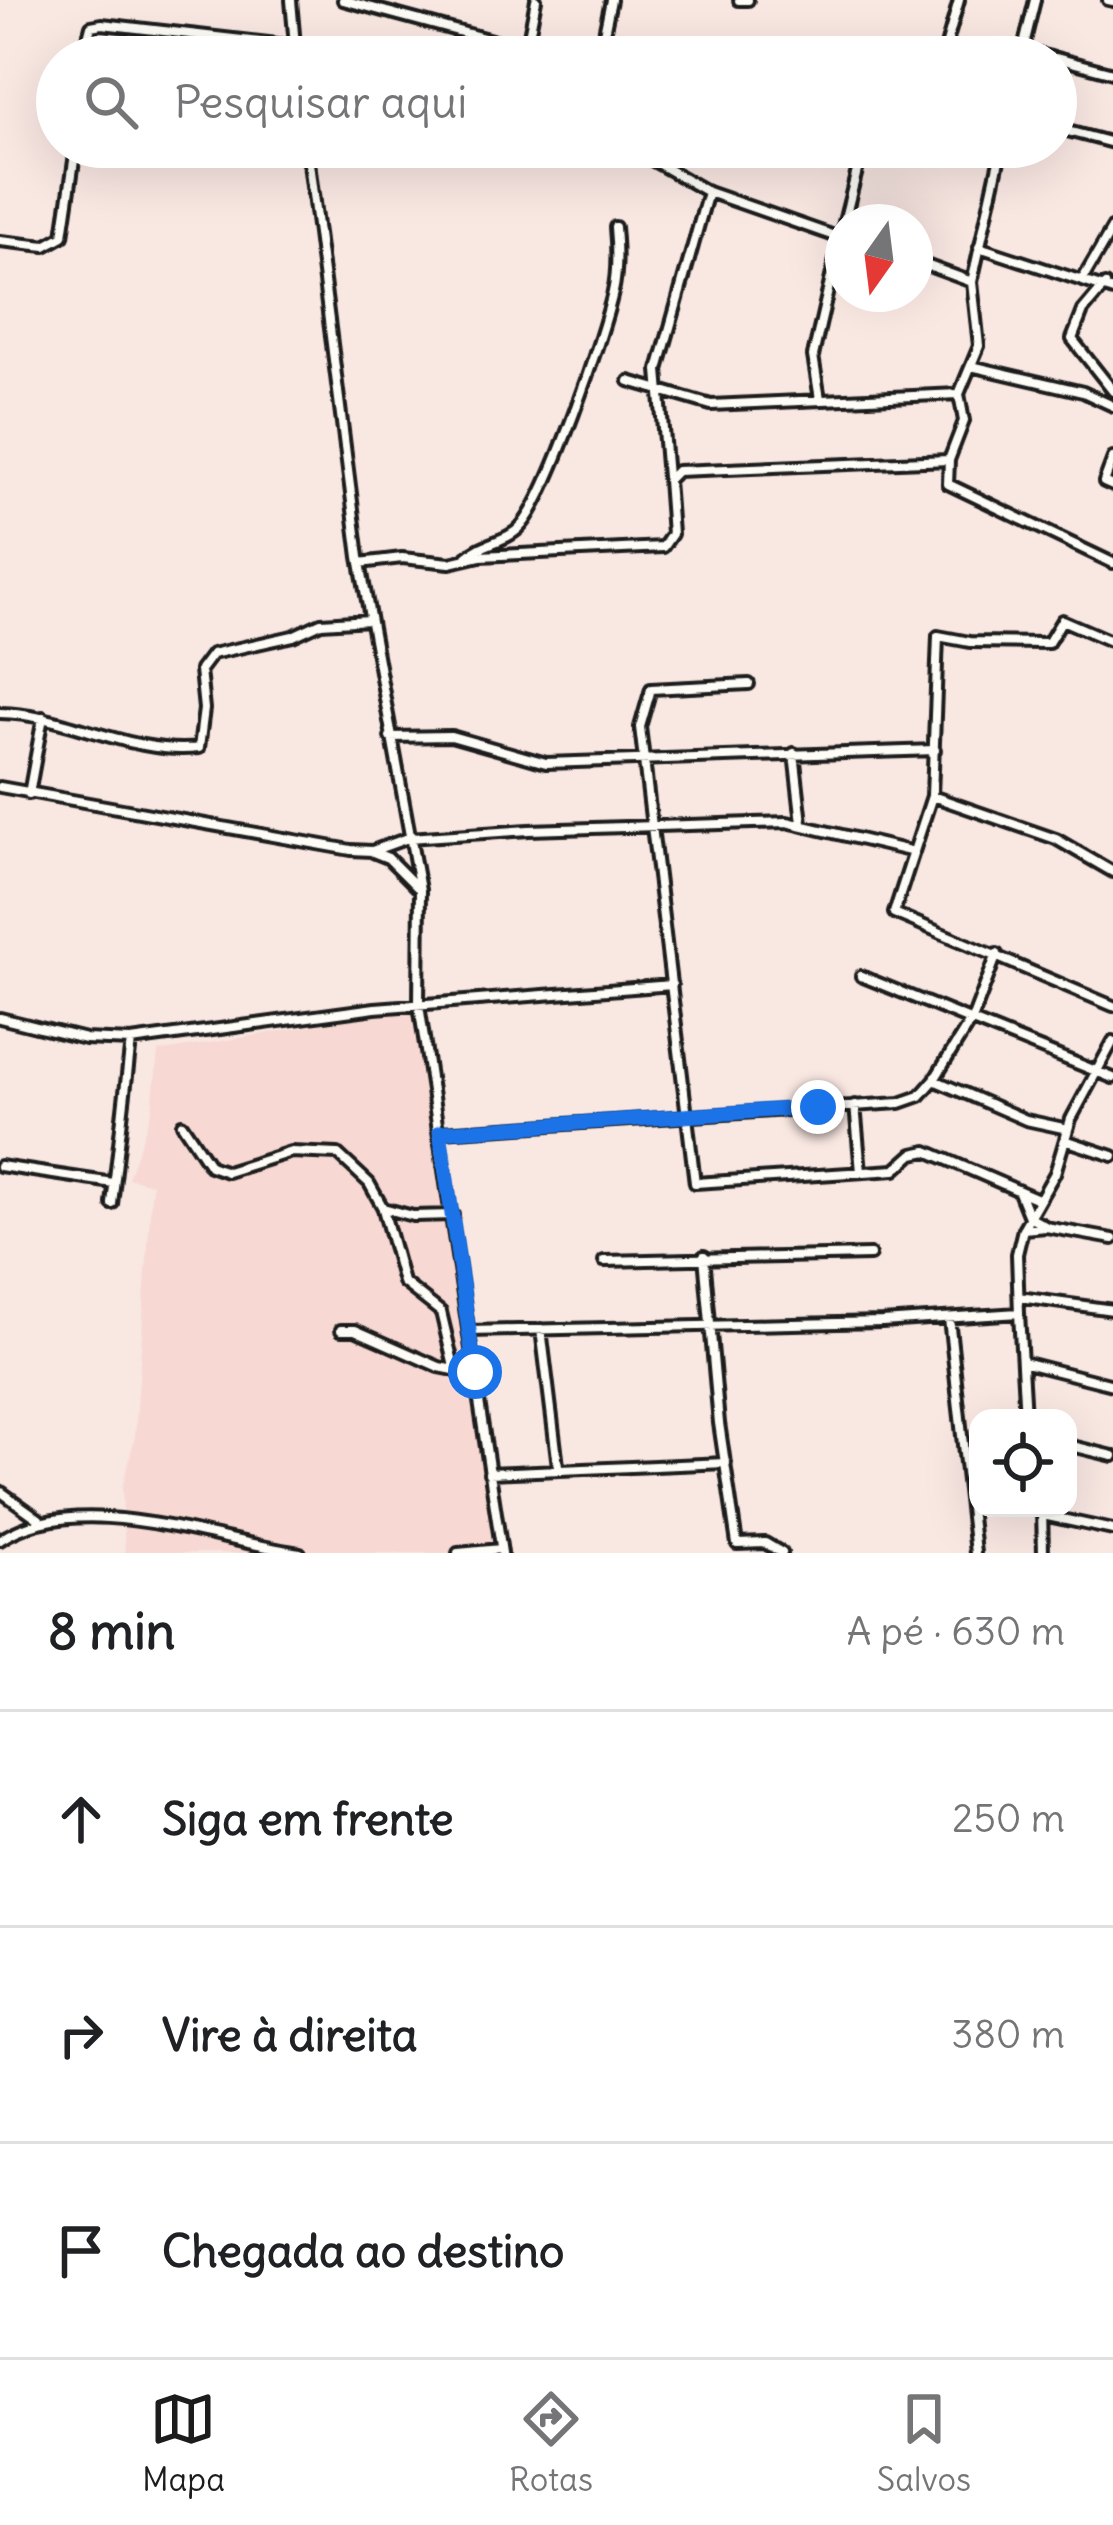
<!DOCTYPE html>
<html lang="pt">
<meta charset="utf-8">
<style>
:root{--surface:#fff;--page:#f6f6f6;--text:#202124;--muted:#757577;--line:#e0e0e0;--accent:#1c1c1c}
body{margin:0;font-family:Delius,sans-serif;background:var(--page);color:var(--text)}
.controls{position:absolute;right:36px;bottom:36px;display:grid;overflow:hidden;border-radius:24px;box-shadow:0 12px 48px #0002}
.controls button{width:108px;height:108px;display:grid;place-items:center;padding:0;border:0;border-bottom:3px solid var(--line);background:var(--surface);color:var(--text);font:60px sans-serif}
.compass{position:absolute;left:825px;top:204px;width:108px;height:108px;border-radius:50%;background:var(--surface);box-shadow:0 12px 48px #0002;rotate:194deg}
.stop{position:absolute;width:36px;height:36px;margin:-27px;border:9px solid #1a73e8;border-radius:50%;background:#fff}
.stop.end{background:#1a73e8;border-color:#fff;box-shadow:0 3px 12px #0008}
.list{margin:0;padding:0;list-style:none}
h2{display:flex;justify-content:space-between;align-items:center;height:156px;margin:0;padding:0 48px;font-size:51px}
h2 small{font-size:39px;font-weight:400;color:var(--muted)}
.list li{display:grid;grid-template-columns:78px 1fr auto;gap:36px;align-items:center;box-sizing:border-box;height:216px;padding:0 48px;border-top:3px solid var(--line)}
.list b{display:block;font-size:45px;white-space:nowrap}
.list em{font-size:39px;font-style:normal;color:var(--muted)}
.icon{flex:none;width:66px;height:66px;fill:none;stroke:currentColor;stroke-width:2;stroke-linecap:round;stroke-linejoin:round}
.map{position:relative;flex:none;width:1113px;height:1553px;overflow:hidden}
.search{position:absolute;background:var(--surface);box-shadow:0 12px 48px #0002;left:36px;right:36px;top:36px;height:132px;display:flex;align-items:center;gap:30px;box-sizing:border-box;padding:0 42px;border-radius:66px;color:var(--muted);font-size:45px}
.sheet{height:804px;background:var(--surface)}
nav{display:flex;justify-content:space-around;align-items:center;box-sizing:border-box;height:168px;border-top:3px solid var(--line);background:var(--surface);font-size:33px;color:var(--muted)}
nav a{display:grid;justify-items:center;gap:6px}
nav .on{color:var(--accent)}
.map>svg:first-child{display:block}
</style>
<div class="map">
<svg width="1113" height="1553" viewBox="0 0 1113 1553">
<rect width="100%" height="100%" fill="#f9e7e2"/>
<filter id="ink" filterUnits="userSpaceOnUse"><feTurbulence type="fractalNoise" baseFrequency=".00833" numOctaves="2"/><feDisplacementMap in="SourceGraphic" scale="24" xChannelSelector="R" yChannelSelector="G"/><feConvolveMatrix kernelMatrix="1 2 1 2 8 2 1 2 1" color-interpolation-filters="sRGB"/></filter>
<g filter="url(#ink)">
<path fill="#f7d8d3" d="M416 1008 496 1553H125L122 1488 135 1437 152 1184 128 1178 152 1110 158 1052Z"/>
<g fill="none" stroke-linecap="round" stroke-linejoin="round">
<g stroke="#1c1c1c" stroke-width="16">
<path id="minor" d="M291 0 296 57
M343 0 554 57
M739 0H748
M1108 0 1113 1
M1022 50 1051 57
M526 51 536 0
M83 57 91 26 102 24 295 46
M570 57 601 37
M599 57 611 0
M943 57 959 0
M1021 57 1035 0
M1056 58 1113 73
M1056 128 1113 143
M307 147 359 557 420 890 419 1005 502 1553
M629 147 708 192 843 239
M1002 147 972 282 979 346 959 394 964 421 949 460 948 484 1113 563
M844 222 863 147
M0 241 45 246 63 236 76 147
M979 247 1113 291
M915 261 972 282
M1084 277 1113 227
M1105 285 1083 311 1072 339 1113 391
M971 366 1083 392 1113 406
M629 381 711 405 959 394
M820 399 813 356 843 225
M1113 458 1104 482 1113 486
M667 477 658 370 708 192
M467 557C484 541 507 543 522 525 549 493 603 337 613 292 618 270 617 249 615 227
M360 563 402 558 450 563 480 556 663 547 672 534 668 480 677 471 949 460
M1113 642 1062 620 1048 643 970 642 938 636 932 796 894 913 1113 1006
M749 684 651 689 640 727 695 1183 895 1170 913 1154 927 1151 1038 1199
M0 713C68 714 131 756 199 748L204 709 200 670 212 654 293 636 321 623 370 620
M390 737 451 736 546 763 935 750
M794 753 802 823
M0 787 351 850 372 851 408 838 529 830 787 822 914 852
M29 794 43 717
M932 796 1056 839 1113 872
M373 852 388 858 417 887
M861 976 1113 1078
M0 1018 85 1039 131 1041 375 1008 672 985
M934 1080 973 1017 997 954
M855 1105 861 1172
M182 1124 210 1166 227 1172 291 1152 338 1154 369 1183 383 1208 413 1216 453 1215
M441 1132 900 1103 920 1096 934 1080 1026 1120 1068 1129
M1065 1140 1113 1156
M0 1166 113 1183
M1019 1192 1029 1217 1045 1226
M112 1204 131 1041
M383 1209 403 1282 441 1312 455 1371
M1023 1229 1046 1227 1113 1239
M704 1256 719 1423 737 1544 765 1543 782 1553
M604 1261 870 1255
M1019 1297 1113 1310
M1019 1313 1025 1418
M949 1318 975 1553
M541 1329 558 1466
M341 1330H355L439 1367 469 1373
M470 1331 882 1322 1019 1313 1017 1254 1023 1229 1055 1173 1071 1119 1113 1041
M1022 1362 1113 1385
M1068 1445 1113 1456
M489 1473 726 1463
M0 1491 39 1519
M1042 1508 1043 1553
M1043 1515 1113 1530
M0 1540C80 1488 210 1540 300 1553
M458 1553 501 1549"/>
</g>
<use href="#minor" stroke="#fdfcf7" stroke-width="8"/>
</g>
</g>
<g fill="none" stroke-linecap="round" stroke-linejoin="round" filter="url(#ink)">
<path stroke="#1a73e8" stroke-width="15" d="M475 1372 440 1132 818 1107"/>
</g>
</svg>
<div class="controls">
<button><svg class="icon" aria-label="locate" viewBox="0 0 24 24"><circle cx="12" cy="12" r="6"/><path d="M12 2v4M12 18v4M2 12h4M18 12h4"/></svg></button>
</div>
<svg class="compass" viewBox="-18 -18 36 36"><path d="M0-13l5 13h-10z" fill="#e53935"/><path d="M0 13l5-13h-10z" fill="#757577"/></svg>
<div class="stop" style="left:475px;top:1372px"></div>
<div class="stop end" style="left:818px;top:1107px"></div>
<div class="search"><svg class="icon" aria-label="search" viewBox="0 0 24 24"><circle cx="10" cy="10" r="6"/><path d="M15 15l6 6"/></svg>Pesquisar aqui</div>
</div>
<section class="sheet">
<h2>8 min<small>A pé · 630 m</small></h2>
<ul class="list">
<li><svg class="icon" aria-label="ahead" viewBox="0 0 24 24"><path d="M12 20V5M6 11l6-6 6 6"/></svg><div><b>Siga em frente</b></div><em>250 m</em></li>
<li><svg class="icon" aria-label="right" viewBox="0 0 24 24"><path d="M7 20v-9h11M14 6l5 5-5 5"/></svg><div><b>Vire à direita</b></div><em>380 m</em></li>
<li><svg class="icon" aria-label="arrive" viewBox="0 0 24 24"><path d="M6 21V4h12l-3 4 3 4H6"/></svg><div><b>Chegada ao destino</b></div></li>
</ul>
</section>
<nav>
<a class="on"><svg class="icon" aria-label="map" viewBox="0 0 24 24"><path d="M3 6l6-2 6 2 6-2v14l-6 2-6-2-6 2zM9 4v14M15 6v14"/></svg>Mapa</a>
<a><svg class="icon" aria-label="directions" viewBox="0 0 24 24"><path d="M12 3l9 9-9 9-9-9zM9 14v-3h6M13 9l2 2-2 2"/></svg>Rotas</a>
<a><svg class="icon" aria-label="saved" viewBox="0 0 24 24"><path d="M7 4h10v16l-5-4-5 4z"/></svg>Salvos</a>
</nav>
